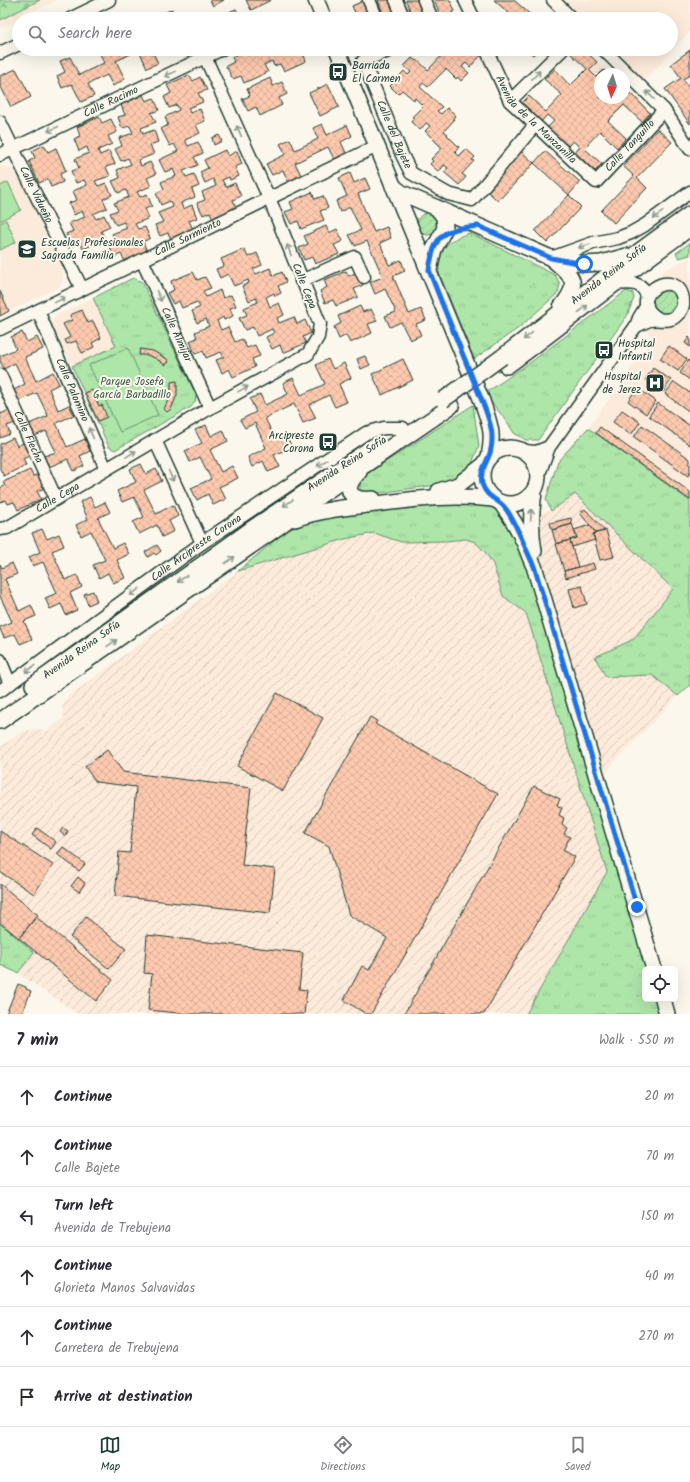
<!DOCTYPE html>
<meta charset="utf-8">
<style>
:root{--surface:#fff;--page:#f2f2f3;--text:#2b2b33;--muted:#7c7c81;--line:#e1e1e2;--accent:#1f3d34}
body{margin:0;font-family:Kalam,sans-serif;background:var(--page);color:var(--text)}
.controls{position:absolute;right:12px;bottom:12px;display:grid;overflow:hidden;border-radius:6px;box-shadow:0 4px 16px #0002}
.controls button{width:36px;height:36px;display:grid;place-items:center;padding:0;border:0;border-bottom:1px solid var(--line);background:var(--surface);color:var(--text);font:20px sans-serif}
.compass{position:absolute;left:594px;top:68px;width:36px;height:36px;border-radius:50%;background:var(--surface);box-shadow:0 4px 16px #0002;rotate:184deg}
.stop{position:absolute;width:12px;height:12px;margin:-9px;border:3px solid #1a73e8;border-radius:50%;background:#fff}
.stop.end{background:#1a73e8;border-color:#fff;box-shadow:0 1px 4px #0008}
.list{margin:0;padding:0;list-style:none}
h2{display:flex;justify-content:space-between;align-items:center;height:52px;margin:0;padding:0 16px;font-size:17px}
h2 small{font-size:13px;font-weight:400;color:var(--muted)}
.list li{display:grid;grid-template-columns:26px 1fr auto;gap:12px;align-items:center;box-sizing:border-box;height:60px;padding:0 16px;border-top:1px solid var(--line)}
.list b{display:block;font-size:15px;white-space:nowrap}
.list p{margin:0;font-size:13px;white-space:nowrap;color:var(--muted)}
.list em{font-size:13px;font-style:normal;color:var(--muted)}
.icon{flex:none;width:22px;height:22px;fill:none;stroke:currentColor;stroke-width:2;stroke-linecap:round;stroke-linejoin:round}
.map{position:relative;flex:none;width:690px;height:1014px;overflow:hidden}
.search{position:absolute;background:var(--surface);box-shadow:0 4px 16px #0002;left:12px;right:12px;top:12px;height:44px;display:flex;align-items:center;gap:10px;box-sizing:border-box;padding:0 14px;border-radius:22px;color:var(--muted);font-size:15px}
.sheet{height:412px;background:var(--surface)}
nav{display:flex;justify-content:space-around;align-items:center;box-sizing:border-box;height:56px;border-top:1px solid var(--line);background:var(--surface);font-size:11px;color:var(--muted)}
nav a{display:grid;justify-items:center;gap:2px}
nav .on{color:var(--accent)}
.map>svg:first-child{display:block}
</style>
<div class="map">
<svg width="690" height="1014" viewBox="0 0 690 1014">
<defs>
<pattern id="industrial-furrows" width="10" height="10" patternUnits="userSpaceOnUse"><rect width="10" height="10" fill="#fceada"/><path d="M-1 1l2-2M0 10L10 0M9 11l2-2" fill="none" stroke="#d8cabc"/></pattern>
<pattern id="grass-tufts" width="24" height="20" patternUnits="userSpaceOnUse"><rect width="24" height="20" fill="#aee5a9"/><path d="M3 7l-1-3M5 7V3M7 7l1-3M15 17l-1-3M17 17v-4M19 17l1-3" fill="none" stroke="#95c592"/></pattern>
<pattern id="forest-firs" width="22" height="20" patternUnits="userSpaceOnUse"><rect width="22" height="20" fill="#aee5a9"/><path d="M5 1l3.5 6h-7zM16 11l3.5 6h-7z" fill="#95c592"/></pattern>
<pattern id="garden-furrows" width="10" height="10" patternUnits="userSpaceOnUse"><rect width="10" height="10" fill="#aee5a9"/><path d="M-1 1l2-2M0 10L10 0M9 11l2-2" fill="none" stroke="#95c592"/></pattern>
<pattern id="building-cross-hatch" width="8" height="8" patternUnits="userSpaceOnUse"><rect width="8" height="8" fill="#fecaaf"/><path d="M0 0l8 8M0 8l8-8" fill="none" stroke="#d9ae97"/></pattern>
</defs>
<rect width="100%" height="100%" fill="#fbf7ec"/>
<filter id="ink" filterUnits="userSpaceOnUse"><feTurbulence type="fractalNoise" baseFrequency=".025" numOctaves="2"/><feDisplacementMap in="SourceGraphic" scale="8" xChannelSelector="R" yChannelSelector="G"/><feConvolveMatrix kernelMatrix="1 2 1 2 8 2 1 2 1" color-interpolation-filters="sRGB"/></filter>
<g filter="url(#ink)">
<path fill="#fceada" d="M0 0H57L0 28Z
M556 0H690V31L643 82 608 49H671V19H576Z
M597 62 604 70 596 77 589 70Z
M2 166 13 170 19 177 61 265 64 278 59 287 9 311 0 291V167Z
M690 258V501L588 428 653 338 632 317 648 283 657 278 666 269Z
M93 298 116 346 72 366 53 328 52 321 57 315Z"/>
<path fill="url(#industrial-furrows)" d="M575 493 673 589 634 639 595 657 606 677 652 675 678 696 601 776 511 516 551 511Z
M374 533 401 542 445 541 466 539 475 542 485 552 493 564 503 596 525 613 607 872 526 1014H78L18 973 34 952 0 923V747L24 731 38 729 49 731 64 717 62 707 68 697 238 571 345 539Z"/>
<path fill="url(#grass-tufts)" stroke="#66916e" d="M470 233 555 275 560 284 558 293 520 327 474 359 439 273C437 250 448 239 470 233Z
M690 243V255L679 258 676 253Z
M133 278 142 282 196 395 195 402 191 407 115 450 109 447 72 366 116 346 93 298Z
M626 291 633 293 634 298 627 316 538 440H526L514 433 506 420 484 394 531 362Z
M473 405 479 446 470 468 451 483 365 495 360 493V480L367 474Z
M588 428 690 501V685L678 696 652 675 606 677 595 657 634 639 673 589 575 494 551 511 546 499 558 461Z
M413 502 492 505 511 516 656 969H645V999H664L668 1014H526L607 872 526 613 503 596 493 564 485 552 475 542 466 539 445 541 401 542 374 533 345 539 238 571 286 531 327 514Z
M0 923 34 952 18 973 0 965Z"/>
<path fill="url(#forest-firs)" stroke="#66916e" d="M0 0H40L0 20Z"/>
<path fill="url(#garden-furrows)" stroke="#66916e" d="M417 224a11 11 0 1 1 22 0a11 11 0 1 1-22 0Z
M652 302a13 13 0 1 1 26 0a13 13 0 1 1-26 0Z"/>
<path fill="#aee5a9" stroke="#66916e" d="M8 182 21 210 0 221V186Z
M6 220 16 242 0 250V223Z
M128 348 158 415 120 432 89 365Z"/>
<path fill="url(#building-cross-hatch)" stroke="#1f3d34" d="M210 0H224L213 6Z
M246 0H271L251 10Z
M378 0H393L396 8 393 9 397 18 400 16 401 19H385Z
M406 0H418L421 9 425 7 430 19H413Z
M434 0H450L455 11 452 12 454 17 449 19H442Z
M494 0H514L533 17 531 19H513L514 18Z
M363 1 365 6 372 19H358L352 6Z
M172 9 177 18 188 13 191 19H165L162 14Z
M236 9 239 15 232 18 229 12Z
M98 49H109L111 52 117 49H157L152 51 158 63 147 68 139 50 116 61 125 79 113 86 107 75 88 84 94 96 81 102 72 84 62 88 57 76 65 72 60 61 70 57 79 75 104 63Z
M247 49H255L257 53 266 49 311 50 303 53 306 61 284 71 280 64 274 66 272 61 264 65 268 72 244 83 241 76 233 79 226 66 234 62 232 57Z
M450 49H479L483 53 470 67 466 63 462 67 469 73 461 81 458 77 456 79 446 69 428 87 423 83 420 87 442 107 437 111 441 114 447 108 456 115 453 118 454 120 444 131 448 134 447 135 459 147 455 152 459 156 466 149 475 157 472 160 474 161 462 174 466 177 459 185 444 172 448 168 444 165 439 172 430 164 433 161 431 159 442 148 425 131 430 126 426 123 420 130 411 122 414 118 412 117 423 106 415 98 414 100 402 90 398 94 390 86 404 71 408 75 411 72 404 66 412 58 416 61 417 60 428 70 445 52 450 55 453 52Z
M526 49H539L533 55Z
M574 49H583L597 62 589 70 596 77 604 70 609 74H600V98H620L623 101 631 93 650 113 642 122 624 105 608 121 626 138 617 148 600 131 584 148 602 164 593 173 573 155 580 147 573 141 566 148 546 129 554 121 547 115 540 123 521 104 529 96 546 112 562 95 544 79 555 69 570 86 587 69 570 53Z
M690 50V75L683 79 690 89V124L665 89 681 78 671 64Z
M16 69 31 97 11 107 0 85V76Z
M189 75 193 81 200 77 207 90 198 93 203 102 188 108 190 113 200 109 205 121 196 125 200 133 185 140 188 146 198 142 203 153 194 157 198 165 183 171 186 177 194 174 199 186 192 189 195 197 181 203 183 209 192 205 197 218 189 221 193 229 171 239 168 233 160 236 155 225 163 222 158 213 173 207 170 201 161 205 156 193 164 189 161 182 176 176 173 169 165 172 159 160 178 151 174 144 170 146 161 129 168 125 165 117 179 110 177 105 169 108 164 97 171 93 167 85Z
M270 78 273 86 282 82 287 94 279 98 282 105 260 116 256 107 248 111 242 99 250 96 247 89Z
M328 84 339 107 320 116 309 93Z
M143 95 146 101 154 98 159 110 151 113 156 122 141 128 143 134 154 130 158 142 150 145 154 154 139 160 141 166 150 162 156 174 147 178 151 186 137 192 140 197 147 194 152 206 145 209 149 218 135 224 138 229 145 227 150 238 143 242 147 251 125 261 121 254 114 257 109 245 116 241 112 234 127 228 124 222 116 225 110 213 118 210 114 203 129 197 126 190 118 193 112 181 120 178 117 170 131 164 128 158 121 161 115 149 122 146 119 138 133 133 130 126 122 128 118 117 125 115 121 105Z
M99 117 102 123 111 119 117 132 108 136 112 144 98 150 100 155 109 151 115 164 106 167 110 176 95 181 98 186 106 183 112 195 103 199 107 208 93 214 96 219 104 215 110 227 101 231 105 239 83 249 80 243 71 247 66 234 73 231 69 223 85 217 82 211 74 215 69 203 77 200 73 191 87 185 84 180 76 183 71 171 79 168 75 159 89 153 87 147 79 151 74 139 80 136 77 127Z
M322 124 327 135 347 125 352 136 341 142 346 153 334 159 328 147 295 163 301 175 288 182 283 170 272 175 266 164 286 154 280 144 290 139 295 150 318 139 313 128Z
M658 129 672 142 637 178 647 188 614 223 601 211 634 176 623 166Z
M219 135 222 141 214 145 212 138Z
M44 145 48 152 56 148 66 171 60 174 63 182 51 187 48 179 39 183 29 161 35 158 32 151Z
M225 150 228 156 237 151 242 164 235 167 239 176 230 180 229 177 222 180 226 187 235 183 241 196 233 200 236 208 213 219 210 212 203 215 197 203 205 200 202 192 216 186 213 179 205 183 200 172 208 168 204 160Z
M521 151 534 163 498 201 485 189Z
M545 151 580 182 569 195 534 163Z
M350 173 354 183 365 178 370 189 358 194 374 232 387 227 391 238 380 243 389 265 401 260 405 271 393 276 409 314 421 309 426 320 416 324 421 335 410 340 401 322 390 327 385 316 396 312 385 289 375 294 370 282 383 277 367 241 355 246 349 235 361 230 350 207 340 212 336 201 347 196 339 178Z
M312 192 315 199 323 196 328 208 320 211 324 220 301 229 298 221 291 224 285 212 293 209 290 202Z
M569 195 581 207 547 243 535 231Z
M326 226 329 233 337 229 343 241 334 245 339 254 315 264 312 257 304 260 299 248 308 244 304 236Z
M244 249 248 257 257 253 262 265 253 269 256 274 270 268 273 276 282 272 286 282 278 286 281 293 275 296 274 293 266 297 270 307 279 303 284 315 277 318 279 323 294 317 297 324 305 320 311 333 303 337 306 343 283 353 280 345 272 349 266 337 274 333 272 329 257 336 253 327 245 330 239 318 247 315 244 308 258 302 256 298 249 301 242 286 249 283 248 280 234 286 228 274 220 278 216 269 224 266 221 259Z
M346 271 349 276 357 272 363 285 354 289 358 297 336 306 333 300 325 303 320 291 327 287 324 280Z
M193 272 197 280 205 277 211 288 203 291 206 297 220 290 223 298 231 295 236 306 230 308 233 316 224 320 223 317 217 321 221 330 228 327 235 342 242 339 247 348 255 345 260 356 252 359 255 367 233 377 229 369 222 373 216 360 224 357 221 352 206 358 203 351 195 354 190 341 197 338 195 332 209 326 206 319 197 323 192 311 200 307 197 302 182 308 179 301 173 304 167 293 174 290 171 281Z
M0 291 9 311 0 316Z
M360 306 363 312 371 309 377 321 368 324 372 333 350 343 346 335 339 339 334 327 341 323 338 316Z
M82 310 88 323 93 321 101 338 92 343 94 347 82 353 76 341 67 344 65 340 70 337 63 324 72 320 70 315Z
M22 332 27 342 37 337 43 349 25 357 36 381 53 372 59 384 49 389 58 410 69 405 74 415 56 423 67 447 85 439 90 451 80 456 84 466 74 471 68 459 49 467 44 456 56 452 46 431 35 436 29 424 48 416 37 393 18 401 14 390 25 384 15 363 4 369 0 361V356L16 349 11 337Z
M689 337 690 338V347L685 343Z
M669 346 687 359 678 371 660 359Z
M140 349 153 351 167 359 169 362 165 365 155 358 147 355H139Z
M365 356 370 365 361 369 357 359Z
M328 359 333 369 344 363 351 378 339 384 347 402 335 407 329 395 309 405 316 418 303 423 294 404 265 418 275 439 285 434 292 447 274 455 280 467 268 472 263 461 252 467 248 457 266 448 255 423 245 428 240 420 256 412 250 399 260 394 265 405 288 394 283 383 293 378 301 395 325 384 316 365Z
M403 359 413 380 382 395 372 374Z
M689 360 690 361V380L680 373Z
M653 368 671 380 663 392 645 380Z
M177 381V395L171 409 167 412 164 409 169 398 171 390V382Z
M674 382 690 393V412L665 394Z
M637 388 656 401 646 414 628 401Z
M92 390 99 406 102 405 107 417 98 421 85 393Z
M658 403 690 426V445L649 416Z
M9 410 15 423 7 426 10 434 0 438V412L1 414Z
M622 410 640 422 631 435 613 422Z
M206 425 211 436 223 430 228 441 210 450 221 472 232 466 238 478 219 487 226 499 213 505 208 494 197 500 191 488 211 479 200 457 190 462 185 451 202 443 195 430Z
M642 425 690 459V473L688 476 634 437Z
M600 427 690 492V500L596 433Z
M13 438 17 446 25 442 31 455 23 459 26 465 4 476 0 469V444Z
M141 464 146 474 156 469 162 481 144 490 156 514 173 505 178 516 169 521 174 531 162 537 157 525 139 534 133 522 144 517 134 497 122 502 117 491 136 482 130 469Z
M30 470 33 476 39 474 45 488 37 491 41 499 18 510 14 502 8 504 6 500 0 502V488L5 486 3 482Z
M90 497 95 507 105 502 110 512 98 518 113 548 123 543 129 554 117 560 125 578 113 583 108 573 99 578 93 565 105 560 91 531 81 536 76 525 88 519 80 502Z
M585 509 605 531 596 533 580 513Z
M571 518 572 524 552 530 550 523Z
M572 524 577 538 556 544 552 530Z
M590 525 596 533 593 534 595 540 572 547 570 540 577 538 574 530Z
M42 529 47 539 59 534 64 546 52 551 65 580 77 575 82 587 70 593 77 610 66 615 61 604 50 609 45 598 57 593 43 562 33 566 29 557 40 552 32 533Z
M606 530 614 557 600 560 593 534Z
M570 540 578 567 564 571 556 544Z
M157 545 161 551 156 555 154 553 148 557 145 552Z
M12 563 17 574 5 579 19 611 31 605 36 616 24 621 32 639 20 644 15 634 4 638 0 629V627L12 622 0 596V564L2 568Z
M593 563 595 569 566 578 564 571Z
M582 586 587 604 574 608 569 589Z
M93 591 97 601 88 605 84 594Z
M277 693 323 718 283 791 237 766Z
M370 717 377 721 375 724 498 794 371 1014H366L344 1000 362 966 369 970 387 938 349 915 329 846 305 833Z
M107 750 123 772 251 788 242 865 275 869 270 913 115 896 119 852 130 853 136 787 96 782 85 767Z
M534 786 560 799 557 805 562 808 559 815 564 818 562 824 567 828 564 834 570 837 563 850 575 857 484 1014H404Z
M37 828 56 842 51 849 32 835Z
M63 828 68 831 65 836 60 832Z
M0 831 53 865 34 894 0 872Z
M63 847 85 864 79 871 57 854Z
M78 877 85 883 79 892 71 886Z
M0 884 38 915 19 938 0 923Z
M36 917 113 980 96 1001 19 938Z
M86 917 126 949 109 969 70 937Z
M147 935 303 953 299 989 307 990 304 1014H188L148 1010 152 974 144 973Z
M18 984 26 987V989L31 991 22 1014H6Z"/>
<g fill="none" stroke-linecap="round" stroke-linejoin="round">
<g stroke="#1f3d34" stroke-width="15">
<g id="minor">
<path d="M369 0 377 19"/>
<path d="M396 0 404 19"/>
<path d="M424 0 432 19"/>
<path d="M465 0 474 19"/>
<path d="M553 0 572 19"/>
<path d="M70 19 109 0"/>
<path id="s1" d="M393 49 363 61 402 155 411 173 448 194 472 200 535 125"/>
<path id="s2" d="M486 49 510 101 596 182 664 110"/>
<path d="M603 49 664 110 690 149"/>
<path d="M0 53 19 44"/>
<path d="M510 101 563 49"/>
<path id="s3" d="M0 122 82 289"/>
<path id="s4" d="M0 155 222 49"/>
<path d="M551 258 593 243 618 238 631 233 645 225 690 192"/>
<path id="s5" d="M142 260 210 408"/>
<path d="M301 281 355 257 364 277"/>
<path d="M614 284C628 283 643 280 647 297"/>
<path id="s6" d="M38 311 106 469"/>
<path d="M636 326C641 325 645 321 650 320 659 318 669 323 676 316 681 312 684 306 683 299 677 264 621 298 659 319"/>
<path id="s7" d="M0 329 377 146"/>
<path id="s8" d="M0 375 56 499"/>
<path d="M155 440 202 543"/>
<path d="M524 451 536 452 549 447"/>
<path d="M539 474 549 447 636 326 639 318 647 305"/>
<path id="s9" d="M0 529 7 528 210 408 308 354 318 337 320 324 269 198 205 57"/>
<path d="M0 660 10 684"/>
<path id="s10" d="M0 691 202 543 366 433 384 428H403"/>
</g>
</g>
<g stroke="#1f3d34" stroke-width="18">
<g id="major">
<path d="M316 0 324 19"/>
<path d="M337 49 482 401C490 425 494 432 489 457"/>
<path d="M393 186 402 193 437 208 444 217 445 228 434 249 429 270"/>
<path d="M437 208 551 258 584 264 601 263 627 256"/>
<path d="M552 259C573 276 581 283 561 307"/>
<path id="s11" d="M502 357 638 252 690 214"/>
<path d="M507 366C569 321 627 272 690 228"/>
<circle cx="510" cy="476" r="28"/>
<path d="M359 472C341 489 350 502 373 499"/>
<path d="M439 491 458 485 484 465"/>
<path d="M534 492C531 513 530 531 534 551"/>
<path d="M501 503C509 514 517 525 522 538 527 547 529 557 534 566L654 969"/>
<path d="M295 519C320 510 349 507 376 504 417 499 451 494 493 499"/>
<path id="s12" d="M33 685 250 530 374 446"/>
<path d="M0 721 281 525 318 497 451 406"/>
<path d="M663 999 667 1014"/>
</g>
</g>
<use href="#minor" stroke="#fbf7ec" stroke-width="12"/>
<use href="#major" stroke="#fbf7ec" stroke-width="15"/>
<g stroke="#1f3d34" stroke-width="18" stroke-linecap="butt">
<path id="major-bridge" d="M443 400 502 357"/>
</g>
<use href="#major-bridge" stroke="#fbf7ec" stroke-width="15"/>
</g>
<defs><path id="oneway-shaft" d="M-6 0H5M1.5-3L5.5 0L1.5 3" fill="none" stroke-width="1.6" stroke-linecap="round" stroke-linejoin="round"/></defs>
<g stroke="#8d9a90">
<use href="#oneway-shaft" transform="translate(170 74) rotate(155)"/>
<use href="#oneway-shaft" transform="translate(536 75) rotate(-45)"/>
<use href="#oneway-shaft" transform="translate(650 95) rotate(-134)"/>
<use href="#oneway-shaft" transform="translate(53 129) rotate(155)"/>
<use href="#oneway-shaft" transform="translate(239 131) rotate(-114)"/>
<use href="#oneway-shaft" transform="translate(658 215) rotate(144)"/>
<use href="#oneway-shaft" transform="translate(584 246) rotate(162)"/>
<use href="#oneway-shaft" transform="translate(289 250) rotate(-111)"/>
<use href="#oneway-shaft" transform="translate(159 296) rotate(65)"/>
<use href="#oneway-shaft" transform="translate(60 300) rotate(-26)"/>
<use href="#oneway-shaft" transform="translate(583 309) rotate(-38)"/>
<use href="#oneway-shaft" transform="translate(528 336) rotate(142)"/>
<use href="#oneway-shaft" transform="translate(243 389) rotate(-29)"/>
<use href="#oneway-shaft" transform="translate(91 433) rotate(-113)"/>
<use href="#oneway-shaft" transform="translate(131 454) rotate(-31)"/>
<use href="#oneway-shaft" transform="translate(322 463) rotate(146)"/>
<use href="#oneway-shaft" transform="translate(171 476) rotate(66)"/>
<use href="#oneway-shaft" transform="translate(288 503) rotate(146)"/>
<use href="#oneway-shaft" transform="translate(531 515) rotate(-86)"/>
<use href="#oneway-shaft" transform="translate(230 560) rotate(-35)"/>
<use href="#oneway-shaft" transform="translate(182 579) rotate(144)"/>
<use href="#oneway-shaft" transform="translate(135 592) rotate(144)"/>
<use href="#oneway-shaft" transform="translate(112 643) rotate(-35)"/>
<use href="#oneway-shaft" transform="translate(30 669) rotate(144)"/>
</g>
</g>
<g fill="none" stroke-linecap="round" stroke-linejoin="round" filter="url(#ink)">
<path stroke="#1a73e8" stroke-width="5" d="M584 264 551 258 478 226C442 229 435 234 429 270 442 304 456 338 470 372 477 390 487 409 491 428 493 437 492 450 488 458 484 467 480 473 482 484 486 495 492 497 500 503 503 505 506 509 508 512 519 529 525 549 534 566L637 907"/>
</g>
<defs>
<g id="bus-square" transform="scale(1)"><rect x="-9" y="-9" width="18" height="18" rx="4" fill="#1f3d34" stroke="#fbf7ec"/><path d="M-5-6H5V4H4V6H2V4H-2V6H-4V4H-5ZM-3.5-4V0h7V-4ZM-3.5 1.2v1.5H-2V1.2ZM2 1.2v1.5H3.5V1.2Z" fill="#fff"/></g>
<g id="school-square" transform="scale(1)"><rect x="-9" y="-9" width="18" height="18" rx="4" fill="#1f3d34" stroke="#fbf7ec"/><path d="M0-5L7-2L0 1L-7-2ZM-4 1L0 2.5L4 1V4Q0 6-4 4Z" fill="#fff"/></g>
<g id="hospital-square" transform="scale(1)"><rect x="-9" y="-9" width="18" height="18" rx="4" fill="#1f3d34" stroke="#fbf7ec"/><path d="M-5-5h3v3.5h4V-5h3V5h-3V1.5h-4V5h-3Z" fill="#fff"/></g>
</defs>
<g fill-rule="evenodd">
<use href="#bus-square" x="338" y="72"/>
<use href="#school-square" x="27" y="249"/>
<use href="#bus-square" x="604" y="350"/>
<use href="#hospital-square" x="655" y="383"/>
<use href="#bus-square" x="328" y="442"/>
</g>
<g text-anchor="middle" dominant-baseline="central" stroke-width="4" stroke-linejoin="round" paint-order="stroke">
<g font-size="11" fill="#1f3d34" stroke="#fbf7ec" text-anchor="start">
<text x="352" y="66">Barriada<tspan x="352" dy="13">El Carmen</tspan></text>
<text x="41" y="243">Escuelas Profesionales<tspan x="41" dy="13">Sagrada Familia</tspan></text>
<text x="618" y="344">Hospital<tspan x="618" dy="13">Infantil</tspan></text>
<text x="641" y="377" text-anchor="end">Hospital<tspan x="641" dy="13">de Jerez</tspan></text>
<text x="314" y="436" text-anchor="end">Arcipreste<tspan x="314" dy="13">Corona</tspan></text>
</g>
<g font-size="11" fill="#1f3d34" stroke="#fbf7ec">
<text stroke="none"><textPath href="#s4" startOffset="123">Calle Racimo</textPath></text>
<text stroke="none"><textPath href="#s2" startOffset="88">Avenida de la Manzanilla</textPath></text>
<text stroke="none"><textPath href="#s1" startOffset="112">Calle del Bajete</textPath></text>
<text stroke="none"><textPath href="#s2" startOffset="225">Calle Tanguillo</textPath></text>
<text stroke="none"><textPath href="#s3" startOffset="81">Calle Vidueño</textPath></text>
<text stroke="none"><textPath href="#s7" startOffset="209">Calle Sarmiento</textPath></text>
<text stroke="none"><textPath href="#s11" startOffset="135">Avenida Reina Sofía</textPath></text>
<text transform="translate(304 286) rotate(68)">Calle Cepa</text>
<text stroke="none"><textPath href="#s5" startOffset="82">Calle Almijar</textPath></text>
<text stroke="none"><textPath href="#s6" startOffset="86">Calle Palomino</textPath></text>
<text stroke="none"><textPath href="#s8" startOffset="68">Calle Flecha</textPath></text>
<text transform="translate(347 464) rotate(-33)">Avenida Reina Sofía</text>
<text stroke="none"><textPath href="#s9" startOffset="66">Calle Cepa</textPath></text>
<text stroke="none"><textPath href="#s10" startOffset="243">Calle Arcipreste Corona</textPath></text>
<text stroke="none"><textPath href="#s12" startOffset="60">Avenida Reina Sofía</textPath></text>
</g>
<g font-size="11" fill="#3c5f4b" stroke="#fbf7ec">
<text x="132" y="382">Parque Josefa<tspan x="132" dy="13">García Barbadillo</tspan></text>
</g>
</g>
</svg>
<div class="controls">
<button><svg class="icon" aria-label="locate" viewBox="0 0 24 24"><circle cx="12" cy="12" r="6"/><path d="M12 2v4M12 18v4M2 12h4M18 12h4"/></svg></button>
</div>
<svg class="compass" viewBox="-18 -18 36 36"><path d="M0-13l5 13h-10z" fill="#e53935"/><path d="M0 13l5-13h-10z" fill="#7c7c81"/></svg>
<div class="stop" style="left:584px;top:264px"></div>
<div class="stop end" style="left:637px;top:907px"></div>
<div class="search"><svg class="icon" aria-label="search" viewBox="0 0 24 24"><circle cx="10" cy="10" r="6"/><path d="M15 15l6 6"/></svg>Search here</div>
</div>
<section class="sheet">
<h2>7 min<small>Walk · 550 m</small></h2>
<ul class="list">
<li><svg class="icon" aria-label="ahead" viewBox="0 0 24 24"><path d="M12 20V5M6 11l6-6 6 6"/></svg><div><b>Continue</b></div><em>20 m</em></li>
<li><svg class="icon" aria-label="ahead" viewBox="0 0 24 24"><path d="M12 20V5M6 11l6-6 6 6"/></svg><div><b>Continue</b><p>Calle Bajete</p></div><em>70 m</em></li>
<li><svg class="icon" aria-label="left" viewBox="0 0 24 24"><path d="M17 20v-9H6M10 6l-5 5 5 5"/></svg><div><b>Turn left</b><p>Avenida de Trebujena</p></div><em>150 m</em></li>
<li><svg class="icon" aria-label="ahead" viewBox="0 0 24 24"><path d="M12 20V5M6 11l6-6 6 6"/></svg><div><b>Continue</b><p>Glorieta Manos Salvavidas</p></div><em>40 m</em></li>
<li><svg class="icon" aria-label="ahead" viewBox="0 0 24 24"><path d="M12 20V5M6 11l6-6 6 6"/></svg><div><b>Continue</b><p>Carretera de Trebujena</p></div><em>270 m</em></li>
<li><svg class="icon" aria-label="arrive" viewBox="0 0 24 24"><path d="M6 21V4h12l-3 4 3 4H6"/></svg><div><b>Arrive at destination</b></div></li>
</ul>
</section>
<nav>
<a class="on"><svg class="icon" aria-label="map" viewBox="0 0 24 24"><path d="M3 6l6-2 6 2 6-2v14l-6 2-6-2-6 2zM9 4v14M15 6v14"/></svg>Map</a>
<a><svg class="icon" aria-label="directions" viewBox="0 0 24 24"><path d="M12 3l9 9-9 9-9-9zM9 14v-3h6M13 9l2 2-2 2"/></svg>Directions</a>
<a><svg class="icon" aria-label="saved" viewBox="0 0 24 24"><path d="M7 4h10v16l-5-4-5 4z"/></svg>Saved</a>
</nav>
